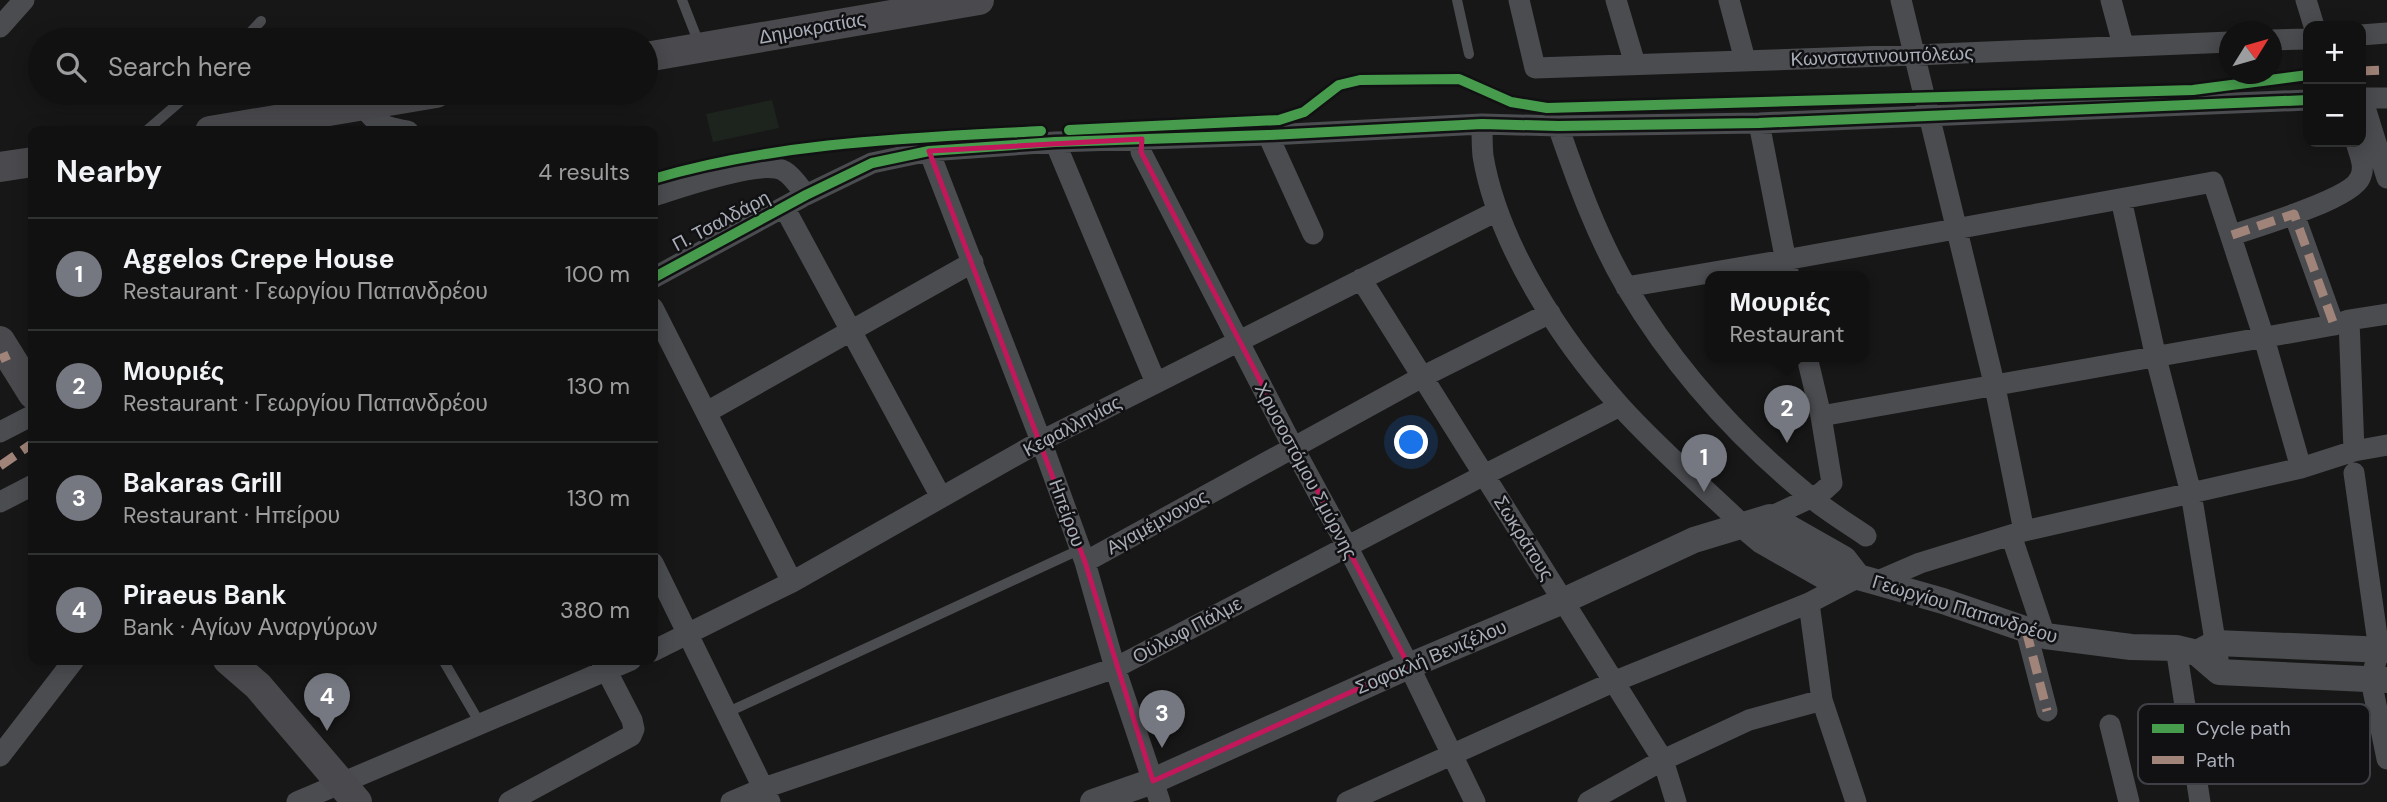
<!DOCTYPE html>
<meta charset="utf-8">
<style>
:root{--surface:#111;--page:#1e1f1f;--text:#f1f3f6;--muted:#9c9d9f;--line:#303131;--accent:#757880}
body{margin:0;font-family:"DM Sans",sans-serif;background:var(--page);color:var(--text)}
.controls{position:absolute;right:21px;top:21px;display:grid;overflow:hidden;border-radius:14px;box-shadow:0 4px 18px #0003}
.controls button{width:63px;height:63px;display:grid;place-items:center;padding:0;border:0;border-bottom:2px solid var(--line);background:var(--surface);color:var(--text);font:35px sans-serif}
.compass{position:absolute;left:2219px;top:21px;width:63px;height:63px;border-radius:50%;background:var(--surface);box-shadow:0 4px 18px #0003;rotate:53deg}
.you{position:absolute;left:1412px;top:443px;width:24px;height:24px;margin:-18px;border:5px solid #fff;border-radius:50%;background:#1a73e8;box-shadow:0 0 0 10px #1a73e833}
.badge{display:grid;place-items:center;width:46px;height:46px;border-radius:50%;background:var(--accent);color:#fff;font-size:23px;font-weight:700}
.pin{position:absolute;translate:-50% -58px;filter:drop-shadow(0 2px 4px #0008)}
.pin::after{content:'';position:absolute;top:37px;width:24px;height:21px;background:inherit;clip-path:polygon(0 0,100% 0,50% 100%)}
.popup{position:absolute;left:1705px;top:271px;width:164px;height:91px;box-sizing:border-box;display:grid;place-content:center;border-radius:14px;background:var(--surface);filter:drop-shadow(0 2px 5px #0005);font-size:23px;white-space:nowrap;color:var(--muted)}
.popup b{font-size:26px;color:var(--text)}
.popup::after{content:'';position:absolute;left:50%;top:100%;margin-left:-14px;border:14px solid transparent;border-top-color:var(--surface)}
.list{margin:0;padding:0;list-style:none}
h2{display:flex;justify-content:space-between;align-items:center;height:91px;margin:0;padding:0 28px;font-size:30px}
h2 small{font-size:23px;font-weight:400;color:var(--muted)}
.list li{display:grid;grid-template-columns:46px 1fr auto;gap:21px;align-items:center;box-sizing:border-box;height:112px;padding:0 28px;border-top:2px solid var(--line)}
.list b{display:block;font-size:26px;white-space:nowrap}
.list p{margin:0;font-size:23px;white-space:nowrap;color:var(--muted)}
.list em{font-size:23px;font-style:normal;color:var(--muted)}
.icon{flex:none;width:38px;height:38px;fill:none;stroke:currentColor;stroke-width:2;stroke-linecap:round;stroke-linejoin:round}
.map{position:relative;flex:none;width:2387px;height:802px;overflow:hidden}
.search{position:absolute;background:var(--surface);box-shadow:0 4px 18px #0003;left:28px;top:28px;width:630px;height:77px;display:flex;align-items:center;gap:18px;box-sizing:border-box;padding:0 24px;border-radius:38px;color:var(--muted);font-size:26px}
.panel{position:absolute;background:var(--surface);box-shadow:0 4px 18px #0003;left:28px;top:126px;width:630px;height:539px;border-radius:14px}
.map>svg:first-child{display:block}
</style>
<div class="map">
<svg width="2387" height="802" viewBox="0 0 2387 802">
<rect width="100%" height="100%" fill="#171717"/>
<path fill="#1d241e" d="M772 100 779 128 713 142 706 114Z"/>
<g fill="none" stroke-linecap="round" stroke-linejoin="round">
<path stroke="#4b4c50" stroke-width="10" d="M682 0 700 46
M1457 0 1469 54
M243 40 261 21
M146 131 190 93
M443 660 481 725
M726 713 1081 549"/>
<path stroke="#4b4c50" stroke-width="21" d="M1519 0 1535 68 1916 55 2230 42
M1616 0 1635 64
M1729 0 1745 60
M1901 0 1995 387 2024 531
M2111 0 2123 45
M2306 0 2314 26
M0 27 24 0
M2361 35 2387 33
M2272 40 2308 39
M2361 98H2387
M2362 98 2387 178
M366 105 365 108C375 125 389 128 408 131
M1759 123 1789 277
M1482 124C1482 135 1482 146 1483 156 1498 245 1561 340 1620 406 1658 448 1702 486 1743 525
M1558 126C1577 181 1597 237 1627 288 1674 367 1738 438 1809 496 1827 511 1847 523 1866 536
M1268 135 1313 234
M1142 139 1141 152 1293 447 1347 546 1409 666 1475 802
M1055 142 1156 383
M929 151 1041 441 1085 562 1115 668 1160 802
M653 196C679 188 762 158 784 171 793 176 800 188 806 195
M2121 199 2156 358 2191 493 2218 659
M784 207 941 497
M2294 214 2334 325
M2232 235C2256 227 2351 199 2360 178 2366 166 2359 154 2356 142
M653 278 806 195 872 163 929 151 1055 142 1268 135 1482 124 1558 126 1759 123 2308 100
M1361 279 1663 760 1676 802
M1626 287 1785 260 2213 182 2264 338 2301 468
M653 308 792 582
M2349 320 2354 451
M707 412 973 262
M1821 416 2334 325 2349 320 2387 314
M0 432 33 415
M2354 473 2379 650 2371 680 2387 759
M0 502 33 485
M1770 517 1821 493 1832 483 1821 416 1807 357
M2011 535 2045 636
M1085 562 1422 377 1550 313
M653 563 770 802
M1876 582 1920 563 2024 531 2301 468 2354 451 2387 445
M1809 603 1822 700 1856 802
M2026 630 2047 711
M2176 648 2200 802
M653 651 792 582 1041 441 1497 211
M2110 725 2129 802
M0 756 74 660
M297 802 631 660
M509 802 631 736 634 729 632 720 601 660
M731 802 764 788 1115 668 1484 475 1620 406
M1347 802 1613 682 1809 603 1853 580
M1588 802 1663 760 1749 720 1822 700"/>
<path stroke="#4b4c50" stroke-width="26" d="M1743 525 1762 541 1829 579 1858 577 1876 582 1943 601 2045 636 2131 647 2176 648 2197 653 2219 672 2387 680
M2197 653 2216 643 2387 650
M1093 802 1153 781 1409 666 1563 601 1694 540 1770 517 1844 559 1858 577"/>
<path stroke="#4a4a4e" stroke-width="30" d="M646 57 979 0
M210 131 436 93
M0 167 33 162
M0 341 33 394
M228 660 258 686 357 802"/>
<path stroke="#a18479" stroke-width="9" stroke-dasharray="18 9" stroke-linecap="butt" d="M2361 71 2387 70
M2232 235 2294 214 2334 325
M0 359 9 355
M0 466 33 443
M2026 630 2047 711"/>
<g stroke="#111113" stroke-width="15">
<path id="cycleway" d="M1069 130 1279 120 1304 112 1339 85 1360 80 1459 79 1511 102 1547 108 2193 90 2308 75
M653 179C778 142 912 138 1041 131
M653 278 806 195 872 163 929 151 1055 142 1268 135 1482 124 1558 126 1759 123 2308 100"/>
</g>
<use href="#cycleway" stroke="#469c4c" stroke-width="10"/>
</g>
<path fill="none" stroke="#c2185b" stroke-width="5" stroke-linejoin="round" d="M1142 139 1141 152 1409 666 1153 781 1085 562 929 151Z"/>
<g text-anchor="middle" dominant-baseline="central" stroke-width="5" stroke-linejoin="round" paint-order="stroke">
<g font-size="19" fill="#a8adb8" stroke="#111113">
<text transform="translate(812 28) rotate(-10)">Δημοκρατίας</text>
<text transform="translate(1882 56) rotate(-2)">Κωνσταντινουπόλεως</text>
<text transform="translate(721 221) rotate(-28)">Π. Τσαλδάρη</text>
<text transform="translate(1072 426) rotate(-28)">Κεφαλληνίας</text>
<text transform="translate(1306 471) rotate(62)">Χρυσοστόμου Σμύρνης</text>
<text transform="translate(1067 513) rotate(70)">Ηπείρου</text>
<text transform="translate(1157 522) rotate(-29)">Αγαμέμνονος</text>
<text transform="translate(1524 538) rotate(58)">Σωκράτους</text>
<text transform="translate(1965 609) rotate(17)">Γεωργίου Παπανδρέου</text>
<text transform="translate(1187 630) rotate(-28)">Ούλωφ Πάλμε</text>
<text transform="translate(1431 657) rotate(-23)">Σοφοκλή Βενιζέλου</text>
</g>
</g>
<rect x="2138" y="704" width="232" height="80" rx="10" fill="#111113" stroke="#3e4045" stroke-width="2"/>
<rect x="2152" y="724" width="32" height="9" fill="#469c4c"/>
<rect x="2152" y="756" width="32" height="8" fill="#a18479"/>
<g font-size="19" fill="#a8adb8">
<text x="2196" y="735">Cycle path</text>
<text x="2196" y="767">Path</text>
</g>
</svg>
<div class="controls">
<button>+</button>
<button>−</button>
</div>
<svg class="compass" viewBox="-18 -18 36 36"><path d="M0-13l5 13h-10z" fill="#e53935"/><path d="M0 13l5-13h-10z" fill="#9c9d9f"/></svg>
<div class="you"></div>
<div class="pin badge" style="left:1704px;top:492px">1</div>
<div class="pin badge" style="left:1787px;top:443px">2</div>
<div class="popup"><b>Μουριές</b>Restaurant</div>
<div class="pin badge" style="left:1162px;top:748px">3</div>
<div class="pin badge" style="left:327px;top:731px">4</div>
<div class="search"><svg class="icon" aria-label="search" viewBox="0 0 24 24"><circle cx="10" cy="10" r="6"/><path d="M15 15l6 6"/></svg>Search here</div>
<section class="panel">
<h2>Nearby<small>4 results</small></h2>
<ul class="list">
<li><span class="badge">1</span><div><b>Aggelos Crepe House</b><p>Restaurant · Γεωργίου Παπανδρέου</p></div><em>100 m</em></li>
<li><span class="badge">2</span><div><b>Μουριές</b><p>Restaurant · Γεωργίου Παπανδρέου</p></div><em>130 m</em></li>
<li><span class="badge">3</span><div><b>Bakaras Grill</b><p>Restaurant · Ηπείρου</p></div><em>130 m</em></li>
<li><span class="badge">4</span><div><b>Piraeus Bank</b><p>Bank · Αγίων Αναργύρων</p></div><em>380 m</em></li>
</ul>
</section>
</div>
